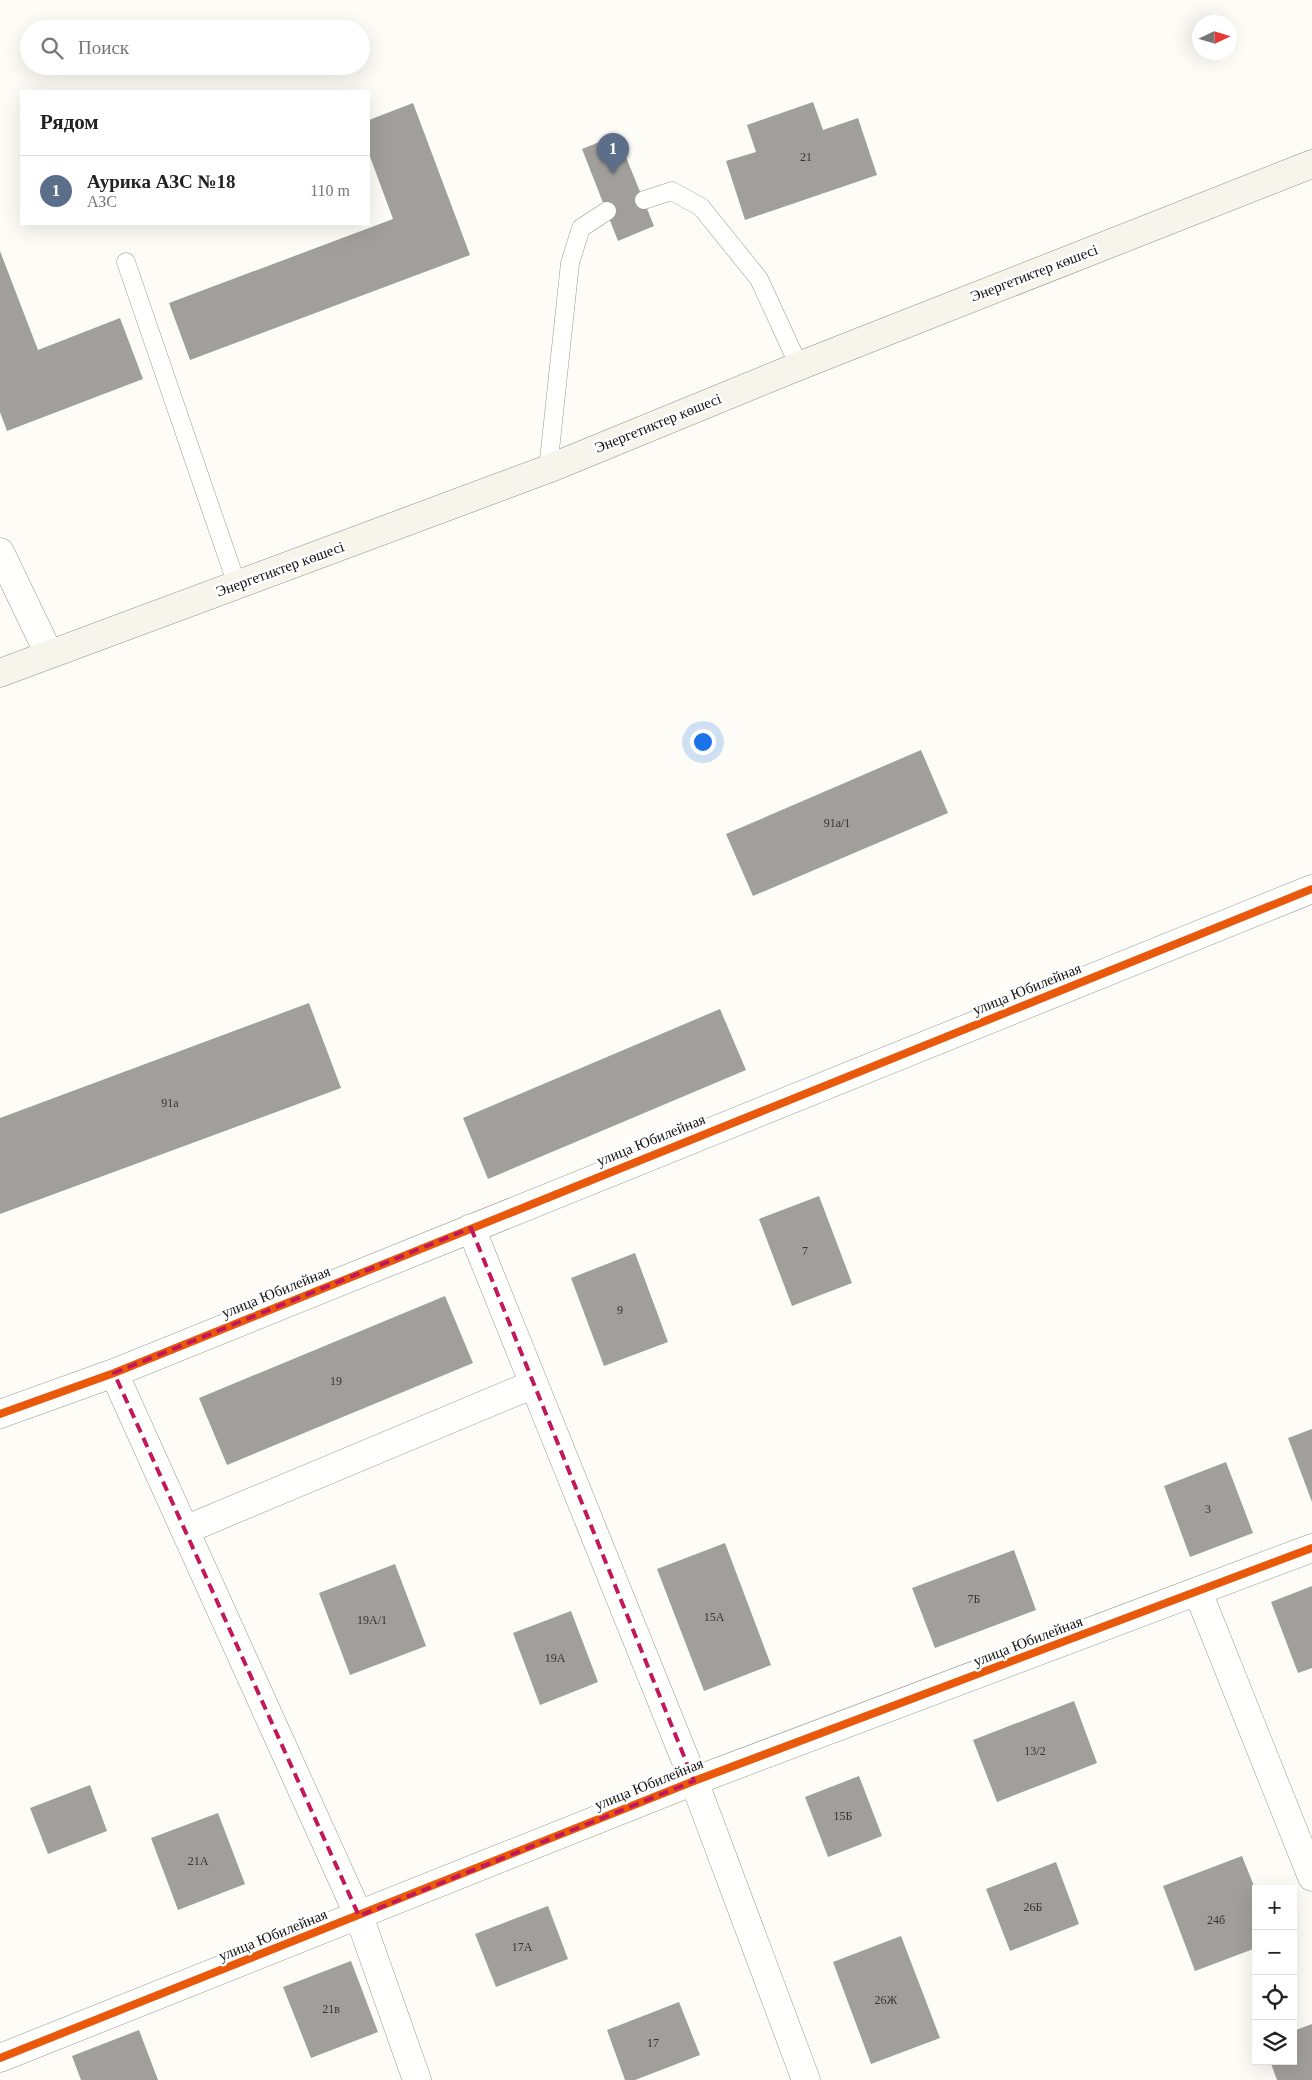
<!DOCTYPE html>
<html lang="ru">
<meta charset="utf-8">
<style>
:root{--surface:#fff;--page:#f6f6f6;--text:#222;--muted:#767676;--line:#e0e0e0;--accent:#646362}
body{margin:0;font-family:Georgia,serif;background:var(--page);color:var(--text)}
.controls{position:absolute;right:15px;bottom:15px;display:grid;overflow:hidden;border-radius:0px;box-shadow:0 5px 20px #0002}
.controls button{width:45px;height:45px;display:grid;place-items:center;padding:0;border:0;border-bottom:1px solid var(--line);background:var(--surface);color:var(--text);font:25px sans-serif}
.compass{position:absolute;left:1192px;top:15px;width:45px;height:45px;border-radius:50%;background:var(--surface);box-shadow:0 5px 20px #0002;rotate:86deg}
.you{position:absolute;left:702px;top:741px;width:18px;height:18px;margin:-12px;border:4px solid #fff;border-radius:50%;background:#1a73e8;box-shadow:0 0 0 8px #1a73e833}
.badge{display:grid;place-items:center;width:32px;height:32px;border-radius:50%;background:var(--accent);color:#fff;font-size:16px;font-weight:700}
.pin{position:absolute;translate:-50% -41px;filter:drop-shadow(0 1px 2px #0008)}
.pin::after{content:'';position:absolute;top:26px;width:18px;height:15px;background:inherit;clip-path:polygon(0 0,100% 0,50% 100%)}
.list{margin:0;padding:0;list-style:none}
h2{display:flex;justify-content:space-between;align-items:center;height:65px;margin:0;padding:0 20px;font-size:21px}
h2 small{font-size:16px;font-weight:400;color:var(--muted)}
.list li{display:grid;grid-template-columns:32px 1fr auto;gap:15px;align-items:center;box-sizing:border-box;height:70px;padding:0 20px;border-top:1px solid var(--line)}
.list b{display:block;font-size:19px;white-space:nowrap}
.list p{margin:0;font-size:16px;white-space:nowrap;color:var(--muted)}
.list em{font-size:16px;font-style:normal;color:var(--muted)}
.icon{flex:none;width:28px;height:28px;fill:none;stroke:currentColor;stroke-width:2;stroke-linecap:round;stroke-linejoin:round}
.map{position:relative;flex:none;width:1312px;height:2080px;overflow:hidden}
.search{position:absolute;background:var(--surface);box-shadow:0 5px 20px #0002;left:20px;top:20px;width:350px;height:55px;display:flex;align-items:center;gap:12px;box-sizing:border-box;padding:0 18px;border-radius:28px;color:var(--muted);font-size:19px}
.panel{position:absolute;background:var(--surface);box-shadow:0 5px 20px #0002;left:20px;top:90px;width:350px;height:135px;border-radius:0px}
.map>svg:first-child{display:block}
</style>
<div class="map">
<svg width="1312" height="2080" viewBox="0 0 1312 2080">
<rect width="100%" height="100%" fill="#fdfcf7"/>
<path fill="#a19f9c" d="M813 102 823 130 858 118 877 175 745 220 726 161 756 152 747 125Z
M413 103 470 255 190 360 169 303 393 219 369 154V120Z
M617 135 654 226 618 241 582 149Z
M0 251 38 350 120 318 143 379 7 431 0 412Z
M921 750 948 813 753 896 726 834Z
M309 1003 341 1088 0 1214V1118Z
M720 1009 746 1070 488 1179 463 1118Z
M819 1196 852 1283 792 1306 759 1219Z
M635 1253 668 1342 604 1366 571 1278Z
M445 1296 473 1363 227 1465 199 1398Z
M1312 1429V1502L1288 1438Z
M1226 1462 1253 1533 1190 1557 1164 1486Z
M725 1543 771 1665 704 1691 657 1569Z
M1014 1550 1036 1610 935 1648 912 1588Z
M395 1564 426 1646 350 1675 319 1593Z
M1312 1586V1668L1298 1673 1271 1602Z
M571 1611 598 1682 540 1705 513 1633Z
M1074 1701 1097 1763 997 1802 973 1740Z
M859 1776 882 1836 828 1857 805 1797Z
M90 1785 107 1831 48 1854 30 1808Z
M218 1813 245 1884 178 1910 151 1838Z
M1242 1856 1256 1891V1948L1195 1971 1163 1886Z
M1056 1862 1079 1924 1010 1951 986 1889Z
M548 1906 568 1959 496 1987 475 1934Z
M901 1936 940 2038 871 2064 833 1962Z
M351 1961 378 2032 311 2058 283 1987Z
M679 2002 700 2055 635 2080H625L607 2030Z
M1312 2024V2080H1277L1270 2061H1293V2031Z
M139 2030 158 2080H81L72 2056Z"/>
<g fill="none" stroke-linecap="round" stroke-linejoin="round">
<g stroke="#979795" stroke-width="19">
<path id="lane" d="M644 200 672 191 701 207 759 279 799 366
M126 262 237 585
M548 469 570 263 581 228 607 211"/>
</g>
<g stroke="#979795" stroke-width="29">
<path id="street" d="M0 552 49 654
M471 1228 694 1781 806 2080
M114 1373 359 1916 417 2080
M0 1414 114 1373 1312 889
M185 1530 534 1384
M1198 1592 1312 1877
M0 2058 694 1781 1312 1548"/>
</g>
<g stroke="#8e8d8b" stroke-width="29">
<path id="secondary" d="M0 673 548 469 799 366 1312 164"/>
</g>
<use href="#lane" stroke="#fffffe" stroke-width="18"/>
<use href="#street" stroke="#fffffe" stroke-width="28"/>
<use href="#secondary" stroke="#f6f4eb" stroke-width="28"/>
<g stroke="#fff" stroke-width="11">
<path id="cycleway" d="M0 1414 114 1373 1312 889
M0 2058 694 1781 1312 1548"/>
</g>
<use href="#cycleway" stroke="#e8590c" stroke-width="8"/>
</g>
<path fill="none" stroke="#c2185b" stroke-width="4" stroke-dasharray="10 6" stroke-linejoin="round" d="M471 1228 694 1781 359 1916 114 1373Z"/>
<g text-anchor="middle" dominant-baseline="central" stroke-width="5" stroke-linejoin="round" paint-order="stroke">
<g font-size="12" fill="#353434">
<text x="806" y="157">21</text>
<text x="837" y="823">91а/1</text>
<text x="170" y="1103">91а</text>
<text x="805" y="1251">7</text>
<text x="620" y="1310">9</text>
<text x="336" y="1381">19</text>
<text x="1208" y="1509">3</text>
<text x="974" y="1599">7Б</text>
<text x="714" y="1617">15А</text>
<text x="372" y="1620">19А/1</text>
<text x="555" y="1658">19А</text>
<text x="1035" y="1751">13/2</text>
<text x="843" y="1816">15Б</text>
<text x="198" y="1861">21А</text>
<text x="1033" y="1907">26Б</text>
<text x="1216" y="1920">24б</text>
<text x="522" y="1947">17А</text>
<text x="886" y="2000">26Ж</text>
<text x="331" y="2009">21в</text>
<text x="653" y="2043">17</text>
</g>
<g font-size="15" fill="#111" stroke="#fff">
<text transform="translate(1034 273) rotate(-21)">Энергетиктер көшесі</text>
<text transform="translate(658 423) rotate(-22)">Энергетиктер көшесі</text>
<text transform="translate(280 569) rotate(-20)">Энергетиктер көшесі</text>
<text transform="translate(1027 989) rotate(-22)">улица Юбилейная</text>
<text transform="translate(651 1140) rotate(-22)">улица Юбилейная</text>
<text transform="translate(276 1292) rotate(-22)">улица Юбилейная</text>
<text transform="translate(1028 1641) rotate(-21)">улица Юбилейная</text>
<text transform="translate(649 1784) rotate(-22)">улица Юбилейная</text>
<text transform="translate(273 1935) rotate(-22)">улица Юбилейная</text>
</g>
</g>
</svg>
<div class="controls">
<button>+</button>
<button>−</button>
<button><svg class="icon" aria-label="locate" viewBox="0 0 24 24"><circle cx="12" cy="12" r="6"/><path d="M12 2v4M12 18v4M2 12h4M18 12h4"/></svg></button>
<button><svg class="icon" aria-label="layers" viewBox="0 0 24 24"><path d="M12 4l9 5-9 5-9-5zM3 14l9 5 9-5"/></svg></button>
</div>
<svg class="compass" viewBox="-18 -18 36 36"><path d="M0-13l5 13h-10z" fill="#e53935"/><path d="M0 13l5-13h-10z" fill="#767676"/></svg>
<div class="you"></div>
<div class="pin badge" style="left:613px;top:174px;background:#5c6f8a">1</div>
<div class="search"><svg class="icon" aria-label="search" viewBox="0 0 24 24"><circle cx="10" cy="10" r="6"/><path d="M15 15l6 6"/></svg>Поиск</div>
<section class="panel">
<h2>Рядом<small></small></h2>
<ul class="list">
<li><span class="badge" style="background:#5c6f8a">1</span><div><b>Аурика АЗС №18</b><p>АЗС</p></div><em>110 m</em></li>
</ul>
</section>
</div>
